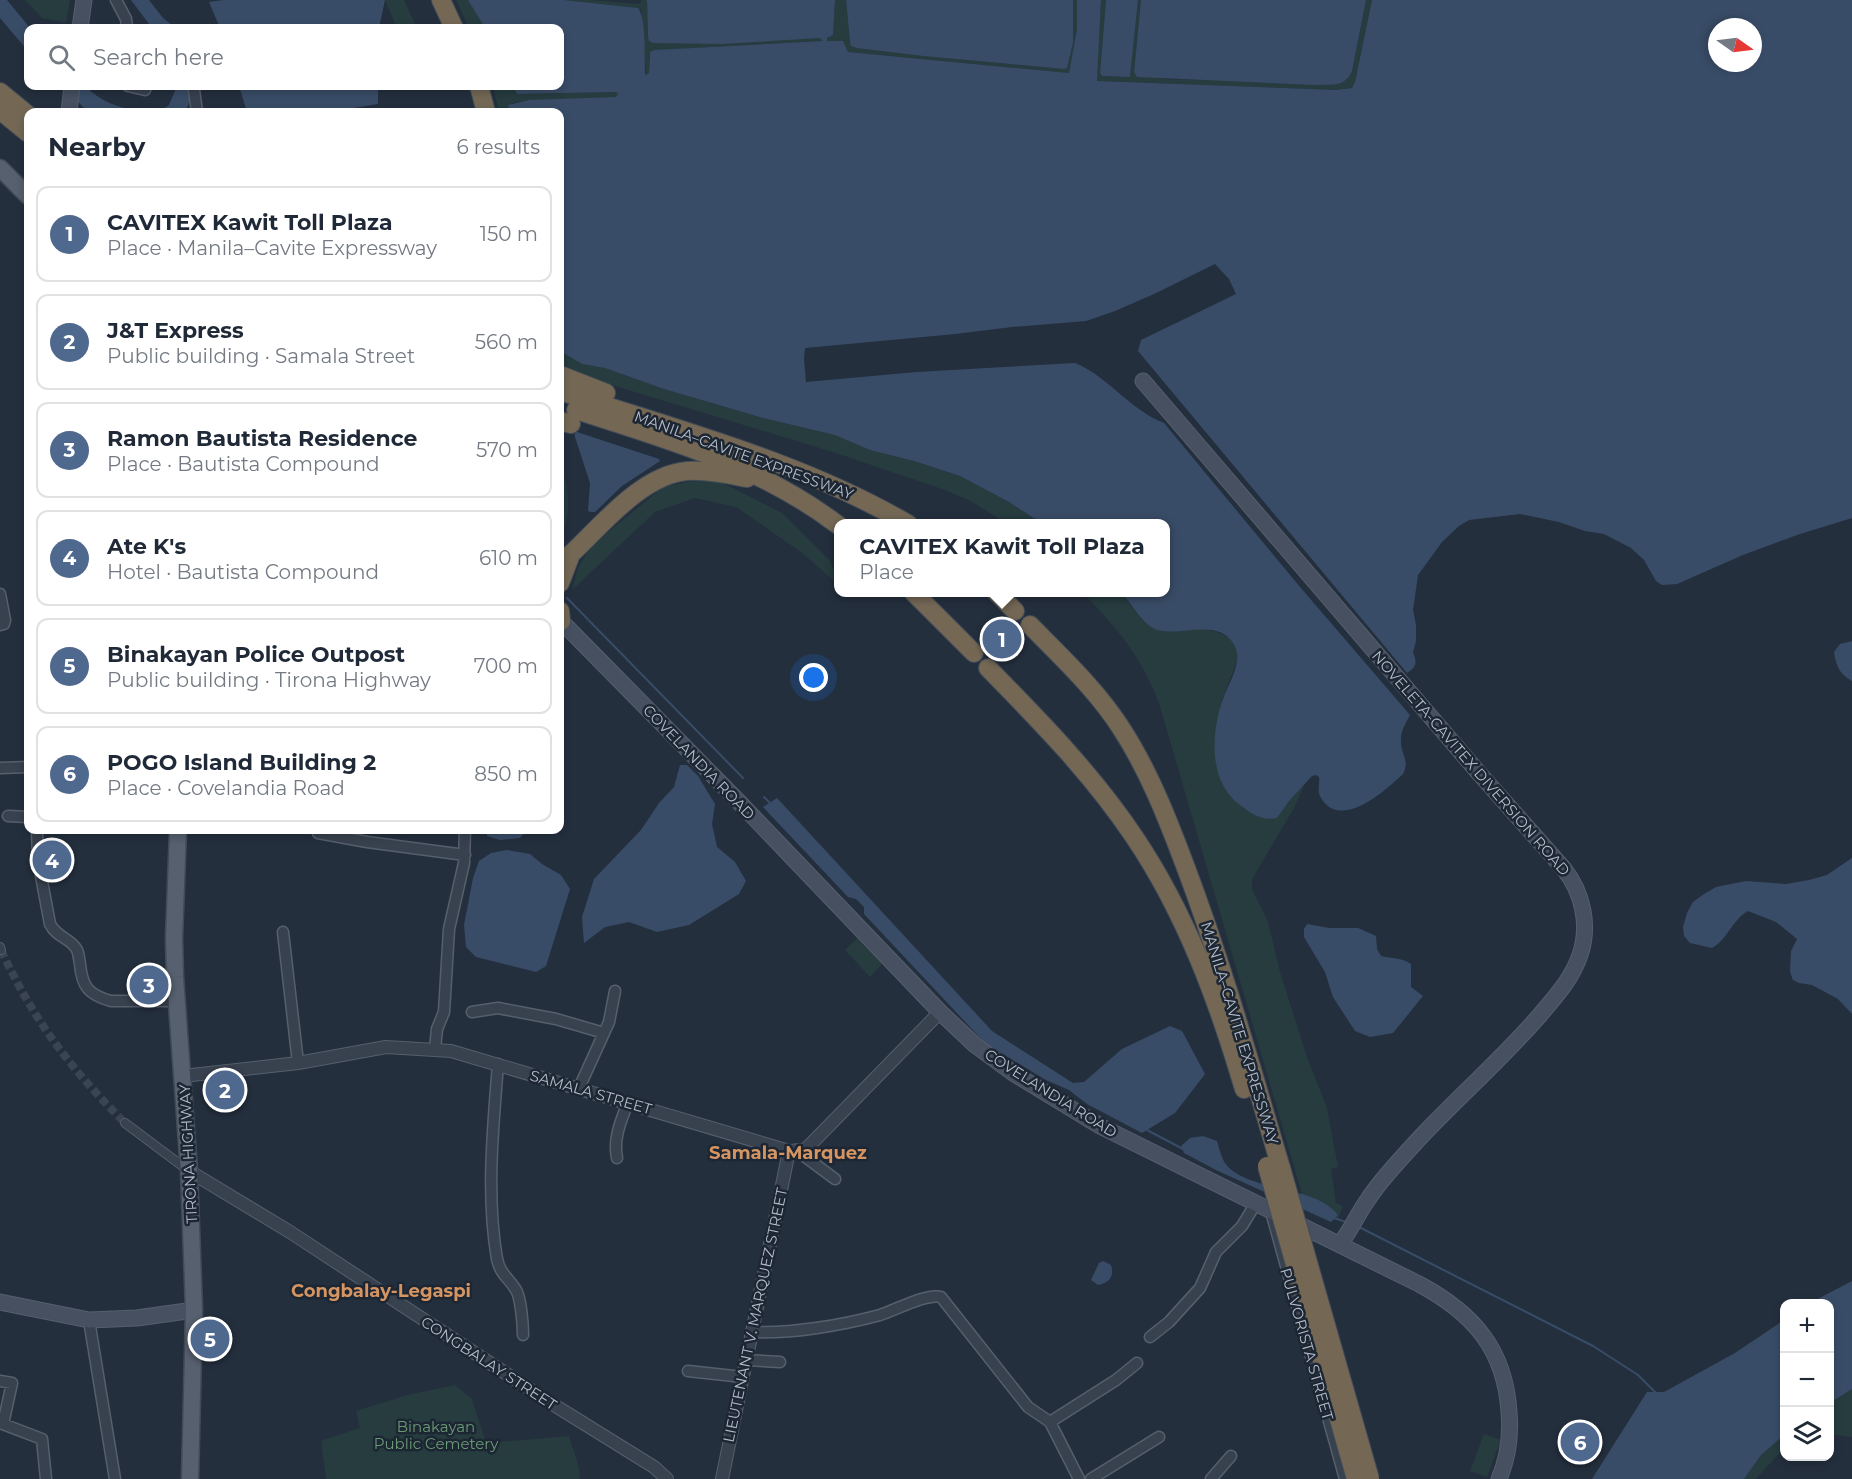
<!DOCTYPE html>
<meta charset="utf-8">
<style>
:root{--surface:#fff;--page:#f2f2f3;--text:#1f2937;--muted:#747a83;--line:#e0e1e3;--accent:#4f688e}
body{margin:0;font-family:Montserrat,sans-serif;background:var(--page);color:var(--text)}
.controls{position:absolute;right:18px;bottom:18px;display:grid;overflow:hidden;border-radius:12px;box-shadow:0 3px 9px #0003}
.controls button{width:54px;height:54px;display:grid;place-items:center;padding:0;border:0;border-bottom:2px solid var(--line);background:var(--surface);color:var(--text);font:30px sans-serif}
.compass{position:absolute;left:1708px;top:18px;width:54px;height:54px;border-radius:50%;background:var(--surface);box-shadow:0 3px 9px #0003;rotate:104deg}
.you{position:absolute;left:814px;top:678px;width:21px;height:21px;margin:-15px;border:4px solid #fff;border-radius:50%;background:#1a73e8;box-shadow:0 0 0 9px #1a73e833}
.badge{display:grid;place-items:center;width:39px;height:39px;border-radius:50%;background:var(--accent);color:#fff;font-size:20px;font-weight:700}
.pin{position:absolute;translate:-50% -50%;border:3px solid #fff;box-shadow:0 2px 6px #0006}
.popup{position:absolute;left:834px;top:519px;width:336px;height:78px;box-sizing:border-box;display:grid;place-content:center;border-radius:12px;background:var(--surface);filter:drop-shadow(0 2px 4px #0005);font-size:20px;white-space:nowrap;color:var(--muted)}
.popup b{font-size:22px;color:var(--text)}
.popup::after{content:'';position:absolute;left:50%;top:100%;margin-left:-12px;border:12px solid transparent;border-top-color:var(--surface)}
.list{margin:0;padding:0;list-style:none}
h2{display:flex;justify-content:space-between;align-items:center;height:78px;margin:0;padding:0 24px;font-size:26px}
h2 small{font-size:20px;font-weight:400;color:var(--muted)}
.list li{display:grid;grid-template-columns:39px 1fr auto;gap:18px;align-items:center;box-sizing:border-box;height:96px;margin:0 12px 12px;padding:0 12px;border:2px solid var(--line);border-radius:12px}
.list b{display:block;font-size:22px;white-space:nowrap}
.list p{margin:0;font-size:20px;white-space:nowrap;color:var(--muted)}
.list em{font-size:20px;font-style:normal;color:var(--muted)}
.icon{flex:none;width:33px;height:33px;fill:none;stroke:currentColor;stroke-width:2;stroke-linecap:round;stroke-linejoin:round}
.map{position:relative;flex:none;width:1852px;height:1479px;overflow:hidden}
.search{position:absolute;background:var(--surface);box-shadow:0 3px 9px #0003;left:24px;top:24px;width:540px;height:66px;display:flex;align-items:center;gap:15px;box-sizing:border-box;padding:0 21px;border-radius:12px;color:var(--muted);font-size:22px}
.panel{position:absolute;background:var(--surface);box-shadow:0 3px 9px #0003;left:24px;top:108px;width:540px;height:726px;border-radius:12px}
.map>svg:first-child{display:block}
</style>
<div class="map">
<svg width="1852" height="1479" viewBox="0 0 1852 1479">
<rect width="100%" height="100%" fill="#242f3e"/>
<path fill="#263c3f" d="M25 0H70L66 23 42 18Z
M385 0H404L417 28H397Z
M456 0H468L485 28H469Z
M564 0H591L639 4 642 0H647L648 36 653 43 820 38H823V41L679 49 649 56V73L646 75 641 10 626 7Z
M835 0H846L850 42 923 56 1064 69 1067 67 1073 43V0H1077V29L1070 69 1069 73 848 52 842 41H827V38L833 35Z
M1101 0H1106L1100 73 1102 76 1130 77 1138 0H1141L1134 72 1164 79 1205 80 1352 71 1366 0H1372L1355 82 1352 88 1336 90 1096 81Z
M493 86H513L517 94 616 92 618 94 616 97 515 102 508 105 510 112H499Z
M560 351 582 364 605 368 664 389 763 418 836 435 870 450 914 461 960 476 1009 502 1041 523H1006L969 500 942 489 836 453 589 378 560 364Z
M560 466C571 490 571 516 560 540Z
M698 480 720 482 733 488 782 513 830 561 834 571 833 580 801 552 736 507 695 498 655 512 572 590 578 568 590 547 663 487Z
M1083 593H1121L1143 621 1215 631 1229 637 1238 651 1237 661 1222 700 1304 786 1294 808 1252 879V889L1268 922 1280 972 1307 1057 1327 1108 1338 1167 1331 1169 1336 1203 1343 1206 1338 1219 1304 1201 1159 703C1140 655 1118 629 1083 593Z
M857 938 882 964 870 977 845 950Z
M455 1385 472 1399 486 1443 569 1436C573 1451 580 1464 580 1479H326L321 1441 360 1428 356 1411 407 1395Z
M1852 1389V1437L1830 1434V1403Z
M1484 1434 1501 1440 1487 1477 1470 1471Z
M1784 1435V1448L1756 1479H1744L1761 1455Z"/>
<path fill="#394c67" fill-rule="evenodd" d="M0 0H7L30 28H28V51L0 18Z
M131 0H149L163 18 176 28H152Z
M223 0H385L379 28H220L209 2Z
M468 0H564L638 8C647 20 644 57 645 73L646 75 649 73 650 52 655 50 823 41 820 38 721 44 653 43 649 41 648 36 647 0H835L833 35 827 38V41H843L848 52 1069 73 1077 29V0H1101L1097 81 1336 90 1352 88 1355 82 1372 0H1852V518L1800 534 1743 555 1677 584 1662 585 1656 581 1644 560 1631 548 1604 534 1585 531 1559 522 1520 514 1469 520 1459 526 1442 542 1418 575 1413 610 1416 625V641L1413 652C1417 663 1417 666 1407 673L1138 351 1141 340 1236 294 1229 279 1215 264 1154 294 1115 311 1086 321 1012 327 955 334 805 348 804 359 806 382 917 372 1075 363C1109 377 1130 410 1164 423L1300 587 1410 715C1406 723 1400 731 1401 742 1401 755 1410 760 1403 774 1386 790 1339 833 1320 796 1317 790 1320 784 1319 777L1316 775 1312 776 1289 801 1277 818C1261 821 1252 814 1240 805 1208 782 1211 732 1223 699 1229 682 1245 660 1233 643 1217 617 1178 638 1155 629 1140 622 1133 604 1121 593L1166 592V524L1041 523 1009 502 960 476 914 461 870 450 835 435 763 418 664 389 605 368 582 364 560 351V112H510L508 105 529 100 616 97 618 94 616 92 517 94 513 86H560V28H485ZM1717 27H1753V63H1717Z
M846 0H1073V43L1067 68 1064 69 923 56 857 48 851 46 850 42Z
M1106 0H1138L1130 77 1102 76 1100 73Z
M1141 0H1366L1352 71C1344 88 1333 84 1316 85L1137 77 1134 72Z
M63 86H85C101 102 118 107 139 112H92L83 107Z
M177 86H195L187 108 183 112H159L169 105Z
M239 86H378V104L330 112H247Z
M577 432 659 459 660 461 622 486 595 512H591L588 511 590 483 575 437V433Z
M1852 641V681C1839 674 1836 665 1834 652L1840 644Z
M680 765H687L698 776 715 804 712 824 717 847 735 862 746 881 739 894 689 925 657 932 629 922 605 927 584 943 582 917 594 879 641 830 659 803 674 787Z
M777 798 992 1031 1073 1083 1084 1082 1122 1049 1170 1026 1182 1031 1205 1074 1175 1113 1142 1133 1087 1104 1069 1090 1046 1080 986 1044 864 914V907L856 899 848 897 763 807Z
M487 830H527L520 838 500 840 487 836Z
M507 850 530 854 542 864 561 875 570 889 546 966 536 972 476 957 466 947 464 925 473 878 479 861 491 853Z
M1852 858V1014L1838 999 1812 985 1799 983 1793 980 1790 972 1791 951 1797 939 1776 922 1748 911C1732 920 1728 939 1712 948L1690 943 1684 936 1683 927 1687 913 1693 902 1704 894 1716 887 1746 881 1786 884 1809 880 1827 875Z
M1307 924 1329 928H1358L1376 936 1377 949 1381 956C1392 959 1401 957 1411 964V987L1423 996 1393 1033 1370 1037 1355 1031 1333 997 1325 972 1304 937V929Z
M1203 1136 1217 1141C1219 1147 1221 1157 1225 1163 1245 1192 1314 1184 1338 1215L1331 1222 1218 1171 1184 1153 1181 1146 1190 1138Z
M1103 1261 1111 1265C1115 1276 1109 1283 1098 1285L1091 1280 1099 1263Z
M1852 1281V1389L1830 1403V1304L1810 1303Z
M1784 1320V1435L1761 1455 1744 1479H1592L1647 1392H1664L1735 1353Z"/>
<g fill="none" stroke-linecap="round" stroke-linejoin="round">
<path stroke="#394c67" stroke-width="2" d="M567 598 743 778
M764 797 770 803
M1145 1129 1185 1150
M1334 1218 1346 1222
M1357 1226 1593 1346 1638 1375 1655 1392"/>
<path stroke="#3a4453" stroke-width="8" stroke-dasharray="8 4" stroke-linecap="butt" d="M1 950C34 1021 70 1068 125 1123"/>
<g stroke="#565f6c" stroke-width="10">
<path id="pedestrian" d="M0 947 1 950
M125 1123 189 1171"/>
</g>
<g stroke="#565f6c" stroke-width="13">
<path id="minor" d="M116 0 126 19 127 28
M128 86 145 90
M194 90 197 112
M0 594 5 620 4 624 0 625
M0 768 28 767
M8 816 28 817
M37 830 38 860 50 924C57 938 71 938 77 950 79 954 79 960 80 964 82 987 89 995 111 1001H177
M318 833 367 842 465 855
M283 932 298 1063
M472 1012 498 1008 556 1019 604 1033
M435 1049 437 1029 444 1012 449 929 464 863 465 830
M498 1064C493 1128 486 1195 497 1259 500 1274 509 1278 516 1290 521 1298 523 1325 523 1335
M579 1088 609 1022 615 991
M796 1150 835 1179
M617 1158C613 1138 621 1121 628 1102
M1270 1208 1345 1479
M89 1320 115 1479
M752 1332C791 1334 843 1325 880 1315 896 1310 926 1293 941 1297L1028 1407 1050 1422 1079 1479
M1150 1337 1169 1322 1200 1288 1216 1252 1242 1226 1256 1203
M747 1360 780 1362
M688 1371 743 1377
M0 1381 12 1383 3 1424
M1050 1422 1116 1380 1137 1363
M0 1423 42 1439 46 1479
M1091 1479 1159 1437
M1211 1479 1231 1456"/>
</g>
<g stroke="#565f6c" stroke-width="14">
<path id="tertiary" d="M183 1076 298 1063 386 1047 451 1051 789 1151 804 1150 809 1146 940 1012
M189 1171 290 1232 554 1405 654 1467 667 1479
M722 1479 789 1151"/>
</g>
<g stroke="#565f6c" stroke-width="17">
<path id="secondary" d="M80 28 84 0
M69 112 72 86
M1143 381 1478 772 1564 869C1583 893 1590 926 1580 955 1572 979 1555 997 1540 1015 1501 1060 1456 1099 1416 1142 1400 1160 1382 1178 1369 1198 1358 1213 1351 1230 1340 1244
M560 620 740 803 940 1012 975 1045 1013 1073 1100 1126 1419 1284C1473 1313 1505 1349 1509 1412 1511 1435 1508 1458 1499 1479
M0 1302 89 1320 137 1318 194 1310"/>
</g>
<g stroke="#414a57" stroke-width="19">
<path id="primary" d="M0 168 28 196
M178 830 174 938 175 977 189 1171 194 1310 190 1479"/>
</g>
<g stroke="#434c59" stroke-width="20">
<path id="motorway" d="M441 0 454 28
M479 86 486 112
M0 92 28 115
M0 110 28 133
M560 375 606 393
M560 391C677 430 800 461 908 524
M576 410C669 440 759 465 838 525
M560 421 571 424
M560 561 571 554C603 524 642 475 687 471 708 470 727 474 747 478
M560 583 571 554
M913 592 974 653
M996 592 1015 611
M560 611 561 621
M1030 625C1062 658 1096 689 1121 728 1149 771 1168 820 1186 868 1223 966 1251 1067 1281 1168
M988 668C1041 722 1093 775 1135 838 1186 914 1218 1001 1244 1089"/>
</g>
<use href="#pedestrian" stroke="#38414e" stroke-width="8"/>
<use href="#minor" stroke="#38414e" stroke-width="10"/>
<use href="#tertiary" stroke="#38414e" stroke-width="12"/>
<use href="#secondary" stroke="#465061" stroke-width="15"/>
<use href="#primary" stroke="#56606e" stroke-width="16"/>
<use href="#motorway" stroke="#746855" stroke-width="18"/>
<g stroke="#434c59" stroke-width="20" stroke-linecap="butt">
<path id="motorway-bridge" d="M1267 1166 1356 1479
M1281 1168 1370 1479"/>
</g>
<use href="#motorway-bridge" stroke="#746855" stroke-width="18"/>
</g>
<g text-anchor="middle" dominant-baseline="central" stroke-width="5" stroke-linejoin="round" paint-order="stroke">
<g font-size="15" fill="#b4bcc9" stroke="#1d2633">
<text transform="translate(744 455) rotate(20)">MANILA–CAVITE EXPRESSWAY</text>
<text transform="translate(699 762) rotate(46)">COVELANDIA ROAD</text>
<text transform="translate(1471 763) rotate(49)">NOVELETA-CAVITEX DIVERSION ROAD</text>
<text transform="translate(1240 1033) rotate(73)">MANILA–CAVITE EXPRESSWAY</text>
<text transform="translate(591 1092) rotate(16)">SAMALA STREET</text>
<text transform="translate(1051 1093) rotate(32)">COVELANDIA ROAD</text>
<text transform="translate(188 1154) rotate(-93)">TIRONA HIGHWAY</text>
<text transform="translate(755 1315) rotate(-78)">LIEUTENANT V. MARQUEZ STREET</text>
<text transform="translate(1307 1344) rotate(74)">PULVORISTA STREET</text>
<text transform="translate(489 1363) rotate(33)">CONGBALAY STREET</text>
</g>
<g font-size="15" fill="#6b9a76" stroke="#1d2633">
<text x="436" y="1426">Binakayan<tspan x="436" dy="17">Public Cemetery</tspan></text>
</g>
<g font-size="18" font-weight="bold" fill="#d59563" stroke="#1d2633">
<text x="788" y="1153">Samala-Marquez</text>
<text x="381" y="1291">Congbalay-Legaspi</text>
</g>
</g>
</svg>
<div class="controls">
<button>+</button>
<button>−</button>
<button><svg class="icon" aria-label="layers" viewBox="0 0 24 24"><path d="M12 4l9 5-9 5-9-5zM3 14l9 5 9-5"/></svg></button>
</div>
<svg class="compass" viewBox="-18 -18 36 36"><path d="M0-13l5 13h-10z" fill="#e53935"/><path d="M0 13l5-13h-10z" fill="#747a83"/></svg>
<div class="you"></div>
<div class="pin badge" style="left:1002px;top:639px">1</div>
<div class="popup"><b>CAVITEX Kawit Toll Plaza</b>Place</div>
<div class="pin badge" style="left:225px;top:1090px">2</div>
<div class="pin badge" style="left:149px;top:985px">3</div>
<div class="pin badge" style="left:52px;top:860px">4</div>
<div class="pin badge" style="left:210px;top:1339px">5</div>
<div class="pin badge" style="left:1580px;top:1442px">6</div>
<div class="search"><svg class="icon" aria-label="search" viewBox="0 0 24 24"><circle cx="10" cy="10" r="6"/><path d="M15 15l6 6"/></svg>Search here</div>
<section class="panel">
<h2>Nearby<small>6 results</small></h2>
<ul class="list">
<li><span class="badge">1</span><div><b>CAVITEX Kawit Toll Plaza</b><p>Place · Manila–Cavite Expressway</p></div><em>150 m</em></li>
<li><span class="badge">2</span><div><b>J&amp;T Express</b><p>Public building · Samala Street</p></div><em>560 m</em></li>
<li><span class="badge">3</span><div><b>Ramon Bautista Residence</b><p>Place · Bautista Compound</p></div><em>570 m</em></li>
<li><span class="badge">4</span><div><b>Ate K's</b><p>Hotel · Bautista Compound</p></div><em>610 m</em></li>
<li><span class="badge">5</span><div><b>Binakayan Police Outpost</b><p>Public building · Tirona Highway</p></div><em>700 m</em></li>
<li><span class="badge">6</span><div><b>POGO Island Building 2</b><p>Place · Covelandia Road</p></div><em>850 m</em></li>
</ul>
</section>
</div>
